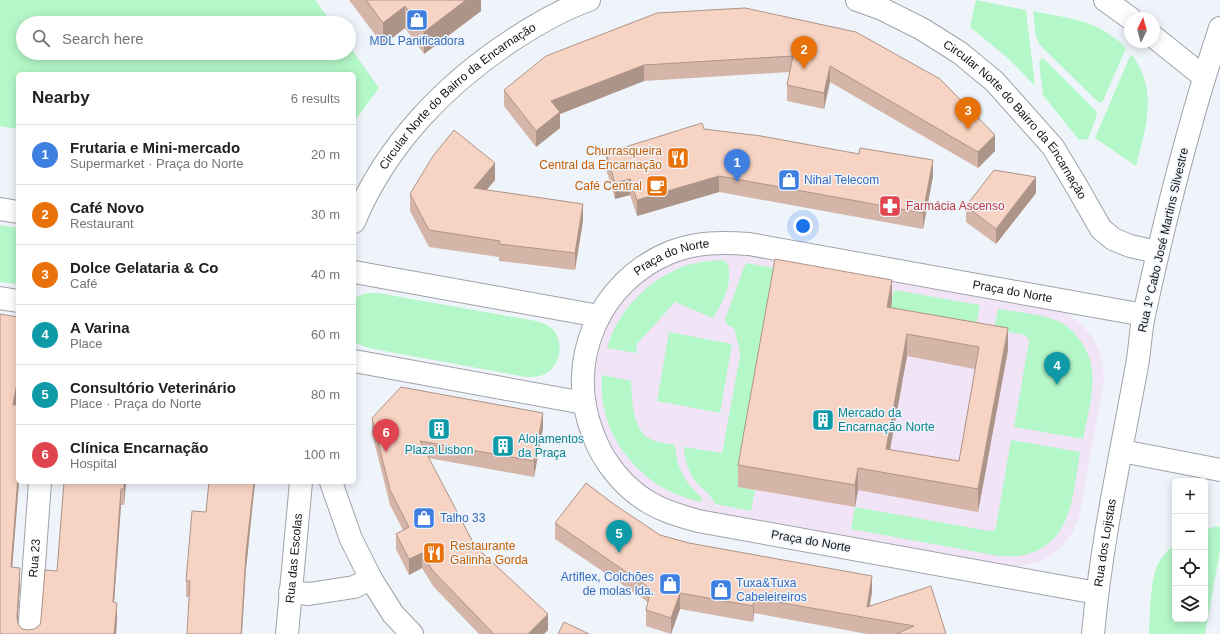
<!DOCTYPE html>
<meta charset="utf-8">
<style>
:root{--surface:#fff;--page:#f2f2f2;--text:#202124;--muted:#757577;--line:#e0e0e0;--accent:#448a81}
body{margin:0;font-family:Helvetica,sans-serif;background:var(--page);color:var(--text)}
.controls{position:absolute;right:12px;bottom:12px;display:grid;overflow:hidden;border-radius:6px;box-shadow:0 2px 10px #0003}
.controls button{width:36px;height:36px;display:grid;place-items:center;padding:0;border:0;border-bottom:1px solid var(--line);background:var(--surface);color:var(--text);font:20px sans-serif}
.compass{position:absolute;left:1124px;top:12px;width:36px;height:36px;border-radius:50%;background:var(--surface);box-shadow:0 2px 10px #0003;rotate:5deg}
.you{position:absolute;left:803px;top:226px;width:14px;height:14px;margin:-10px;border:3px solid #fff;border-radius:50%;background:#1a73e8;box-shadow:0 0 0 6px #1a73e833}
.badge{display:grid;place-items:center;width:26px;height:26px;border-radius:50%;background:var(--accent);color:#fff;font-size:13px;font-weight:700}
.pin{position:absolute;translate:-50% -33px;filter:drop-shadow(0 1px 2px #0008)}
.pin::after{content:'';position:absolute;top:21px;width:14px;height:12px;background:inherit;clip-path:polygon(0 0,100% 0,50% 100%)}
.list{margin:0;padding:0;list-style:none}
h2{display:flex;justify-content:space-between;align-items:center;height:52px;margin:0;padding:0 16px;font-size:17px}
h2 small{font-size:13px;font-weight:400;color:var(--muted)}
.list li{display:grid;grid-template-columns:26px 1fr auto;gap:12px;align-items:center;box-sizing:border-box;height:60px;padding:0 16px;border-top:1px solid var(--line)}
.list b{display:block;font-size:15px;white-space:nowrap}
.list p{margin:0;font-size:13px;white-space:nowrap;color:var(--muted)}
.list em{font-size:13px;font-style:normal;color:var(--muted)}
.icon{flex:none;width:22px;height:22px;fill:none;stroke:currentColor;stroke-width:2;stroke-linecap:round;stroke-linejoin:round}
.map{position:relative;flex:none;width:1220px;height:634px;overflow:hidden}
.search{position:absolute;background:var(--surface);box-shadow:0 2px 10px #0003;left:16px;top:16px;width:340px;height:44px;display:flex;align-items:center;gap:10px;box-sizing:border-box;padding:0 14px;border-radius:22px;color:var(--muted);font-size:15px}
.panel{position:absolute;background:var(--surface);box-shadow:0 2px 10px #0003;left:16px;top:72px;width:340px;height:412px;border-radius:6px}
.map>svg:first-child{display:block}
</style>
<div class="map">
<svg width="1220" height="634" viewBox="0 0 1220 634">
<rect width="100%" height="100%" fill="#eff4fa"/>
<path fill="#f2e4f7" d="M747 253 1053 308 1068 314 1081 324 1091 335 1099 350 1103 365 1104 380 1079 517 1073 532 1064 544 1052 555 1038 562 1022 566 1007 567 760 523 676 506 654 495 635 480 618 462 605 442 592 395 596 347 617 304 653 271 675 260 698 254Z"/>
<path fill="#b4f7c8" d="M0 0H315L332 23H23V53H349V46L379 88 354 122V74H18V129L0 126Z
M976 0 1026 10 1035 86 1009 59 970 27Z
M1033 11C1055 16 1080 18 1101 29 1110 34 1118 40 1126 48L1102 103 1098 102 1040 45 1036 37Z
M1131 54C1159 90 1146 126 1136 166L1095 138Z
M1042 58 1044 59 1097 112 1096 118 1088 139 1079 140 1043 95 1039 62Z
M0 225 18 228V284L0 282Z
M723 260 728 264C733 284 723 302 713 318L675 302 637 344 636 353 607 348C616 315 642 286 673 271 688 263 706 261 723 260Z
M747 263 794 272 738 487 755 490 751 511 715 504C712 495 705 492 699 485 689 475 684 460 684 447L722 453 740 356 739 347 734 328 727 325 725 320 744 267Z
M894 290 980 305 976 326 890 311Z
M367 293H378L536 321C543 323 551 326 555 332 563 344 560 364 548 372 541 377 534 377 526 377L368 348 358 344 354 341V300L357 297Z
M998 309C1018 312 1040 314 1058 321 1067 325 1074 332 1079 339 1103 369 1089 406 1083 439L1014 427 1029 341 1028 338 1025 335 994 329Z
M669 332 732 344 720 413 657 401Z
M602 375 631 381C632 398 632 429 650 439 657 443 667 443 675 445 677 469 684 481 702 498L701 502C694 500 685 498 678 495 631 476 597 427 602 375Z
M1011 440 1080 452C1073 496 1072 548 1018 556 1012 557 1005 556 999 556L851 529 855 507 989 531H994L996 527Z
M1220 526V551L1205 634H1149C1150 614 1150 584 1157 566 1161 557 1168 550 1175 544V619H1205V529Z"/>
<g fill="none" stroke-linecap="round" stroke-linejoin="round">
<g stroke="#9fa3a9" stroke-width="24">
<g id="minor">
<path id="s1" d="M857 0 882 9 922 29 960 53 994 81 1053 147 1077 187 1101 229 1113 239 1130 246 1157 252"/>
<path d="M1105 0 1130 18"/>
<path d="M1154 37 1204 77"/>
<path d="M0 209 18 212"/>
<path id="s2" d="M354 222C386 145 445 84 514 39 537 24 563 9 589 0"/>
<path d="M354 272 599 316"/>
<path d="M0 298 18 301"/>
<path d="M354 361 584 403"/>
<path d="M1122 451 1220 470"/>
<path d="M331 482 351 539 371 579 393 614 412 634"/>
<path d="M290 592 309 594 354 587 371 579"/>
<path id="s3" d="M1097 593 698 521C681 516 665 512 650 503 624 488 603 462 593 434 564 362 599 281 671 252 696 242 722 242 749 244L1144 315"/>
<path id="s4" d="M29 634 40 482"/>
<path id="s5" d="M287 634 301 482"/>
<path id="s6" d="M1093 634C1101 545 1120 458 1136 371 1140 352 1140 333 1144 315 1165 218 1189 122 1220 28"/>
</g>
</g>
<use href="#minor" stroke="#fff" stroke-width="22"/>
</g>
<path fill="#d4b5a8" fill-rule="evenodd" d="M349 0H481V11L424 54 405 28 383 45Z
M745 8 995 151 978 168 830 82 824 109 787 101V85L790 72 644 81 560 114V128L536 147 504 106V90Z
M704 129 933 176 923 229 719 192 637 216 630 195 615 199 606 169V153Z
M495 180 486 190 583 221 575 270 499 261V257L429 247 410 211V194Z
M1036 193 996 244 966 222V206Z
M892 302 891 307 1008 350 978 512 858 490 855 507 738 487V465ZM907 356 975 369 959 461 890 450Z
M18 317V394L16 405 19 482 12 567 20 584 17 621 18 624 22 629 28 630 34 629 40 625 57 571 64 482H126L124 505H121L114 602 117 619 116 634H0Z
M372 418 543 428 534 477 428 458 475 546 548 630 544 634H479L433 586 422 568 409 575 396 549V534L403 530 390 505 372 433Z
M209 482H255L246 569 189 597H186V581L206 512Z
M615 505 660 535 872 592 870 606 946 634H867L754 613 753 622 680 609 671 634 646 626V610L648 602 555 539V523Z"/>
<path fill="#ad9488" d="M466 0H481V11L424 54V32Z
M405 6V28L383 45V23Z
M644 65V81L560 114V128L536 147V131L551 101Z
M830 66V82L824 109V93Z
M995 135V151L978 168V152Z
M933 160V176L923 229V213Z
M495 163V180L474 205V188Z
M719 176V192L637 216V200Z
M1036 177V193L996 244V229Z
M630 179V195L615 199V183Z
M583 204V221L575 270V253Z
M892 280V302L887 329V307Z
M1008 328V350L978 512V489Z
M907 334V356L886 471V449Z
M18 378V394L13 421V405Z
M543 413V428L534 477V461Z
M858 468V490L855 507V485Z
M18 477V482H19L11 583V567Z
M124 482H126L124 505Z
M254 482H255L246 569 242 634H241L246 553Z
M121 489V505L113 618V602Z
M422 553V568L409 575V559Z
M20 568V584L17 633V617Z
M872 576V592L867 618V607Z
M680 593V609L671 634V618Z
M754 598V613L753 622V606Z
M117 603V619L116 634H114Z
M548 614V630L544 634H528Z"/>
<path fill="#f7d3c3" stroke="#ad9488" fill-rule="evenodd" d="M366 0H466L424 32 405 6 383 23Z
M745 8 856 32 940 79 995 135 978 152 830 66 824 93 787 85 793 56 644 65 551 101 560 112 536 131 504 90 546 56 657 13Z
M702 123 704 129 761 136 859 154 860 148 933 160 923 213 719 176 637 200 630 179 615 183 606 153Z
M454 130 495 163 474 188 583 204 575 253 499 244 500 241 429 230 410 194 433 156Z
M994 170 1036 177 996 229 966 206Z
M775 259 892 280 887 307 1008 328 978 489 858 468 855 485 738 465ZM907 334 979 347 959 461 886 449Z
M0 314 18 317V378L13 405H18V477L11 567 20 568 17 617 18 624 22 629 28 630 34 629 40 625 41 619 45 570 57 571 64 482H124V489H121L113 602 117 603 114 634H0Z
M401 387 543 413 534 461 420 441 475 546 548 614 528 634H494L433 571 422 553 409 559 396 534 409 527 390 490 372 418Z
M209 482H254L246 553 241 634H187L190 581H186L192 511 206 512Z
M586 483 615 505 660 535 689 543 872 576 867 607 931 586 946 634H896L914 626 754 598 753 606 680 593 671 618 646 610 651 589 555 523Z
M564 622 589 634H558Z"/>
<defs>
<g id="shop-square" transform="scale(1.15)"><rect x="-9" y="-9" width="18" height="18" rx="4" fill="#3f7fe0" stroke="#eff4fa"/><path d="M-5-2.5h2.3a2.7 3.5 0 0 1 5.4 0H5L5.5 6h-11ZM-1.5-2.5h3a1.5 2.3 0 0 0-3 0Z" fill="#fff"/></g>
<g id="restaurant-square" transform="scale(1.15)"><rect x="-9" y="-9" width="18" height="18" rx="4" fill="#e8710a" stroke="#eff4fa"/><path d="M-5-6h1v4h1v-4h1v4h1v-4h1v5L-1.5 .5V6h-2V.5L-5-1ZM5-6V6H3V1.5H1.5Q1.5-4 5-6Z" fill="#fff"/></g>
<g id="cafe-square" transform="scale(1.15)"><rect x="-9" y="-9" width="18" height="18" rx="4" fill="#e8710a" stroke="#eff4fa"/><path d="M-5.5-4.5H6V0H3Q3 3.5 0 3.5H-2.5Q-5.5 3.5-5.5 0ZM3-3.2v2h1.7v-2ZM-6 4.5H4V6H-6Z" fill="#fff"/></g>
<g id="pharmacy-square" transform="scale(1.15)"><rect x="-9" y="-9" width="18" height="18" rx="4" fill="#e0444e" stroke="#eff4fa"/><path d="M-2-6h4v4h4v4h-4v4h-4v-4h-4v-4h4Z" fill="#fff"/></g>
<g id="building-square" transform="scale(1.15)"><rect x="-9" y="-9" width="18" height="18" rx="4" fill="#0f9aa8" stroke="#eff4fa"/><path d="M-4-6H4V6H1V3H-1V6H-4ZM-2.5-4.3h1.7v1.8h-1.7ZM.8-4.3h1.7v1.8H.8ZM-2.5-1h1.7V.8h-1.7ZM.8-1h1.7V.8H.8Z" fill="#fff"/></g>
</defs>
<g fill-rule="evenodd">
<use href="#shop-square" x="417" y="20"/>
<use href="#restaurant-square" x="678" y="158"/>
<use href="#shop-square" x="789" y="180"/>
<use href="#cafe-square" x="657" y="186"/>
<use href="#pharmacy-square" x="890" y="206"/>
<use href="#building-square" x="823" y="420"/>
<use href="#building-square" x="439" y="429"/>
<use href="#building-square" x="503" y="446"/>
<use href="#shop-square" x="424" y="518"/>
<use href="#restaurant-square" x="434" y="553"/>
<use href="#shop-square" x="670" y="584"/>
<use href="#shop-square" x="721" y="590"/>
</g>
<g text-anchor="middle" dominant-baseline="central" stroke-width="3" stroke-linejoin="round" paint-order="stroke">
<g font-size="12" fill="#366cbe" stroke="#eff4fa" text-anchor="start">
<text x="417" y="41" text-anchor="middle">MDL Panificadora</text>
<text x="804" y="180">Nihal Telecom</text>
<text x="440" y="518">Talho 33</text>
<text x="654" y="577" text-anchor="end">Artiflex, Colchões<tspan x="654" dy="14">de molas lda.</tspan></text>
<text x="736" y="583">Tuxa&amp;Tuxa<tspan x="736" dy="14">Cabeleireiros</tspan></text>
</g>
<g font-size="12" fill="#131417" stroke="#eff4fa">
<text stroke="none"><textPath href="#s2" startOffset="166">Circular Norte do Bairro da Encarnação</textPath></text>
<text stroke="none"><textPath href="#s1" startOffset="203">Circular Norte do Bairro da Encarnação</textPath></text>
<text transform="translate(1163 240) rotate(-77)">Rua 1º Cabo José Martins Silvestre</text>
<text stroke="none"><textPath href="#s3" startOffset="767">Praça do Norte</textPath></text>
<text stroke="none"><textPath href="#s3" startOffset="1115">Praça do Norte</textPath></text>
<text transform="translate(811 541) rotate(10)">Praça do Norte</text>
<text stroke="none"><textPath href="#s6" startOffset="92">Rua dos Lojistas</textPath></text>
<text stroke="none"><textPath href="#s4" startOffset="76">Rua 23</textPath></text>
<text stroke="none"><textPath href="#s5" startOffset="76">Rua das Escolas</textPath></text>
</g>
<g font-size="12" fill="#c56008" stroke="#eff4fa" text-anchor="end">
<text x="662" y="151">Churrasqueira<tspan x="662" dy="14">Central da Encarnação</tspan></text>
<text x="642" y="186">Café Central</text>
<text x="450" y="546" text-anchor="start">Restaurante<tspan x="450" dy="14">Galinha Gorda</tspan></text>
</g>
<g font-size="12" fill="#be3a42" stroke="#eff4fa" text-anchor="start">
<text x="906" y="206">Farmácia Ascenso</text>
</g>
<g font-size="12" fill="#0d838f" stroke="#eff4fa" text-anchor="start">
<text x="838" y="413">Mercado da<tspan x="838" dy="14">Encarnação Norte</tspan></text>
<text x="518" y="439">Alojamentos<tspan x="518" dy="14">da Praça</tspan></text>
<text x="439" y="450" text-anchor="middle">Plaza Lisbon</text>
</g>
</g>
</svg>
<div class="controls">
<button>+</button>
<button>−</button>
<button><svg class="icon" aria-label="locate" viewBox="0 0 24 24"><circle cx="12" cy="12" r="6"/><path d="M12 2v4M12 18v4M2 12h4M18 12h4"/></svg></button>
<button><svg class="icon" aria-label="layers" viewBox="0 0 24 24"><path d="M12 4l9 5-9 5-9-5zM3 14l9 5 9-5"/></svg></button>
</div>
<svg class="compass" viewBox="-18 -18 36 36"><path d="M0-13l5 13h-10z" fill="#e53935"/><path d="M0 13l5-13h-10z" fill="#757577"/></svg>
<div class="you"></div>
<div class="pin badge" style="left:737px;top:182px;background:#3f7fe0">1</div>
<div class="pin badge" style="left:804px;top:69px;background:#e8710a">2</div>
<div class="pin badge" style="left:968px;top:130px;background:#e8710a">3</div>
<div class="pin badge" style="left:1057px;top:385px;background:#0f9aa8">4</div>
<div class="pin badge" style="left:619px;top:553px;background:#0f9aa8">5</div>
<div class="pin badge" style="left:386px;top:452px;background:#e0444e">6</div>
<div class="search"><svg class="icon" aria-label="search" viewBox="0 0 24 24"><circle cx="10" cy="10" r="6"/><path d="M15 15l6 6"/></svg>Search here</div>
<section class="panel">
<h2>Nearby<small>6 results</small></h2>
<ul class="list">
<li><span class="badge" style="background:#3f7fe0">1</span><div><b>Frutaria e Mini-mercado</b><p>Supermarket · Praça do Norte</p></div><em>20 m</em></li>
<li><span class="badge" style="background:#e8710a">2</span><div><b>Café Novo</b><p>Restaurant</p></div><em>30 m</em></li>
<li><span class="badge" style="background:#e8710a">3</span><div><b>Dolce Gelataria &amp; Co</b><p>Café</p></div><em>40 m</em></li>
<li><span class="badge" style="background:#0f9aa8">4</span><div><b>A Varina</b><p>Place</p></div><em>60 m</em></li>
<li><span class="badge" style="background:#0f9aa8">5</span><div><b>Consultório Veterinário</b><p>Place · Praça do Norte</p></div><em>80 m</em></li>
<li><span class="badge" style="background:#e0444e">6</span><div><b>Clínica Encarnação</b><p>Hospital</p></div><em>100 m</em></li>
</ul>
</section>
</div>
